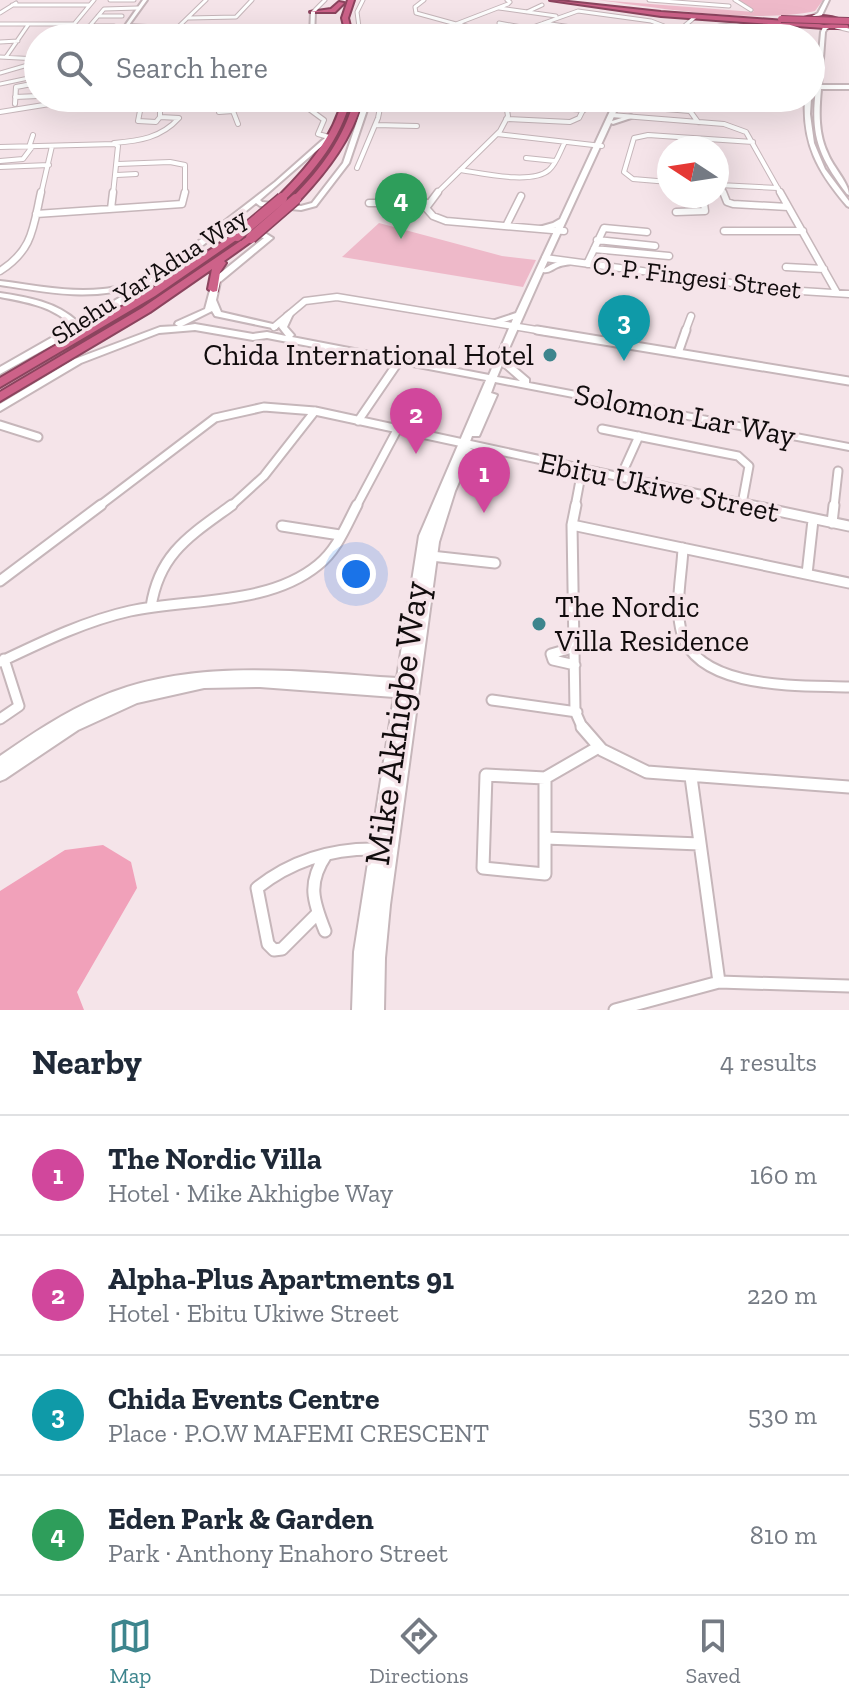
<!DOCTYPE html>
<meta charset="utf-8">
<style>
:root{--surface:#fff;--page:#f6f6f7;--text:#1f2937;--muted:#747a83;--line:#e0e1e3;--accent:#3d858d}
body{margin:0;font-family:"Zilla Slab",serif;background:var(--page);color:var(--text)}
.compass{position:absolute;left:657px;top:136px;width:72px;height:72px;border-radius:50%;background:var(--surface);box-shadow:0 8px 32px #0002;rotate:282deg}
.you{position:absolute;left:356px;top:574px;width:28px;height:28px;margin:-20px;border:6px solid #fff;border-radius:50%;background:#1a73e8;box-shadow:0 0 0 12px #1a73e833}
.badge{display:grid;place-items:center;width:52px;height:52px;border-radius:50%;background:var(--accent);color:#fff;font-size:26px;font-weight:700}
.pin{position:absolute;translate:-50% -66px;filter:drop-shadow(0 2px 4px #0008)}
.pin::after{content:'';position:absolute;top:42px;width:28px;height:24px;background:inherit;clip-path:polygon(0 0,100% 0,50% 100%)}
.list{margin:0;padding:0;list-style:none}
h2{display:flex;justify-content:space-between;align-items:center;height:104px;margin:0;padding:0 32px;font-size:34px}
h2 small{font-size:26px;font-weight:400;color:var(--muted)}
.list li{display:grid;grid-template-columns:52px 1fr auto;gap:24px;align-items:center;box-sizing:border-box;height:120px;padding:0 32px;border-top:2px solid var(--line)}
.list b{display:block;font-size:30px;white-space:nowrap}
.list p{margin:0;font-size:26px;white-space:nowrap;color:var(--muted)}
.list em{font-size:26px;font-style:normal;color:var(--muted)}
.icon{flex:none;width:44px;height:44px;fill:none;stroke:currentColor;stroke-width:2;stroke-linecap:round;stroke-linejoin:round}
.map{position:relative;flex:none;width:849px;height:1010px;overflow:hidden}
.search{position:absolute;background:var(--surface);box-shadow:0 8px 32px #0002;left:24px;right:24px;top:24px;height:88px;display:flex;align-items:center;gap:20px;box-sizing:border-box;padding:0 28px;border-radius:44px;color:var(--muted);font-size:30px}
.sheet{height:584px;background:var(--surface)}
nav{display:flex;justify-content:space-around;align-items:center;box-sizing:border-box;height:112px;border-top:2px solid var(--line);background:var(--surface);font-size:22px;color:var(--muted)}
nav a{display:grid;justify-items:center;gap:4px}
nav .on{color:var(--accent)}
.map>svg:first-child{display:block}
</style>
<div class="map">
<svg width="849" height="1010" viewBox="0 0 849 1010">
<rect width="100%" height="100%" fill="#f5e4e9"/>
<path fill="#eeb9c9" d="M598 0 754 12 739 0H823L815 11C757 24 658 8 598 0Z
M379 223 502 256 536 260 523 287 342 257Z"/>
<path fill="#f1a1ba" d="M103 845 131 862 137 888 77 992 84 1010H0V891L65 850Z"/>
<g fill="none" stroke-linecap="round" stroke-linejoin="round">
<g stroke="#c6b6ba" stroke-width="5">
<path id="street-far5" d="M110 0H134
M363 0 357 12 359 27 373 38
M424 0 415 7 416 13 456 24 508 4 510 2 507 0
M649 0 729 6
M735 0 751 10
M12 5H89
M499 8 556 16
M313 12 325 0
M527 12 542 5
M0 13 16 3
M98 16H122
M189 18 236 17 252 0
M499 23 527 28
M544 23 646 38
M0 24H74
M457 24 506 35
M89 26H114
M836 27 849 30
M682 28 695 17
M176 29 206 0
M545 32 573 36 589 30
M135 33 146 38
M435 33 459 35 477 29
M106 35H82L104 9 138 8
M68 37H88
M101 37 117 36
M735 37 745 38
M68 38 75 23 94 0
M502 38 578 11 651 21 664 26 651 38
M692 38C712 19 760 23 783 38
M0 42 18 41
M0 57 38 59
M6 57 28 25
M0 73 38 62
M0 84 38 76
M21 86 38 83"/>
</g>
<g stroke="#c6b6ba" stroke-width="6">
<path id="street-far4" d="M15 97 38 96
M129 98 142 101 173 98
M312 98 309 109 324 120 318 134 329 137
M15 104 16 87 32 84
M141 106 138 121 156 122 160 117
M160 107 180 106
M551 107 584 110
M653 108 690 111 698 122
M233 111 238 124
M0 112 87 98
M219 112 233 111 230 100
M611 115 724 124 746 132 781 194
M506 119 570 122 579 118 589 98
M375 125 417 126
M497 134 602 146
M114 143C139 141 161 138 179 118L160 117V104
M0 147 115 144 118 146 113 194
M29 147 33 135
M526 158 555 161
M0 161 23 159 32 147
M118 164 170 162 185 165V194
M0 167 49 165
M357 168 378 118 382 98
M460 170C481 173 532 185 549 170 557 163 560 151 565 142
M717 170 723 185
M117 175 136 174
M669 182 633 179 624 172 634 138 648 135 753 142
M719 185 778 188
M720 185 724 194
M41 194 52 146
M436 194 500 131 508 116 505 98"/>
</g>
<g stroke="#c6b6ba" stroke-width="9">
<path id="street-far3" d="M438 192 426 208 433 216 446 221 564 231
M723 192 727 202 733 204 788 207
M780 192 837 293
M369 203H427
M111 209 113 192
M676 212 705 211 703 196
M36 214 182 204 185 192
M506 226 521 196
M724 231H803
M597 240 655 246
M594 249 669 256
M545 258 785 290 849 294
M587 264 604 228 647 232
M786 267 824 269
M0 271C33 250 33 228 41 192
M274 327 305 301 337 297 549 332
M685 332 691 316"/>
</g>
<g stroke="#c6b6ba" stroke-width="11">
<path id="street-far2" d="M537 330 849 381
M678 353 686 330
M358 421 399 361
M0 425 38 437
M602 429 738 456 749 466 742 504
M620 478 639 436
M98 507 215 418 264 407 315 411 759 507
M230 507 264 476 315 411
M356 507 397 430
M575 507 582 470
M834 507 838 471"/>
</g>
<g stroke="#c6b6ba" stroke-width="13">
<path id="street-far1" d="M576 505 572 525 575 711 583 729
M749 505 849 526
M832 523 834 505
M572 525 849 583
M282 526 340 535
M683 548C682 575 674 608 682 634 700 691 802 685 849 687
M431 556 495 563
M807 574 813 520
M0 581 101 505
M151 607C159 553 191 535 232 505
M575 647 551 654 553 660 575 665
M0 662C42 642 85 621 130 611 190 598 268 606 318 565 337 550 346 526 357 505
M492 700 577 712
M0 719 19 706 4 659"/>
</g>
<g stroke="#c6b6ba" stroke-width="15">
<path id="street" d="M582 727 602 750 647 772 849 787
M486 775 545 778V874L483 868Z
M691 777 719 982
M545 778 597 748
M545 838 700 844
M318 913 282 949 274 950 268 944 257 888C292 860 333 848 378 849
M325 931C313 901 307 883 326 855
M615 1010 719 982 849 986"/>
</g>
<g stroke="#c6b6ba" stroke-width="4">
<path id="secondary" d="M143 0H147L129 25 310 35 311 12 313 11 315 12 314 37 305 38 124 27Z
M825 0H829L822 15 812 18V16L818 13Z
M829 26 831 27 827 29 825 32 821 85H849V89H821C819 111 818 134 828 154 833 167 849 183 849 195L847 194C819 157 810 136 816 89L811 88V86L816 85 821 32 823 27Z
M356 34 404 37 406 38 354 36Z
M365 98H371L349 163 316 206 301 210 260 206 256 203 225 228 265 233 273 238 220 282 216 300 221 312 277 325V329L215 316 212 311 182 326 195 324 253 334 267 332 286 336 279 327 285 314 289 311 293 314 287 327 294 335 292 337 489 375 513 319 493 325 489 322 516 313 556 227 536 231 532 229 553 223 560 219 616 98H622L612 121 631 115 634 117 613 124 611 123 544 269C554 262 568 257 579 262 572 265 564 264 558 267 551 270 550 273 543 272L503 362H509L529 379V383L849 444V450L495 382 491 393 497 395 480 434 479 436H472L468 447 473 450 455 491 439 542 390 905 385 958 384 1010H352L354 952 394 697 260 687 204 688 137 703 78 730 5 779 0 781V756C32 734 64 712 100 697 193 657 299 672 397 678L419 536 486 380 267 338 253 340 195 330 159 333 81 363 0 411V404L75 359 160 327 178 326 175 324 176 322 205 309 213 279 264 238 228 231 217 234 149 288 81 329 0 374V367L72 326C53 306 26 302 0 297V293C27 297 57 302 78 322L143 284 275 182 327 136H331V138L260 200 262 202 301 206 312 203 343 163ZM502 365 503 366 520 381 497 377Z
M805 98H811L810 114 814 143 825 169 849 201V207L847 206C818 172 802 144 805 98Z
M141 280 145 282 144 284C92 302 53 293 0 285V281C34 285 69 293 103 289 116 288 128 283 141 280Z"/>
</g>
<g stroke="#8b445e" stroke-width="4">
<path id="highway" d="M348 0H354L348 18 353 38H347L342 18Z
M550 0 661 12 799 22 798 20C815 13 830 15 846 22L849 28H824L661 16ZM810 19H828L839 23 824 25 805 21Z
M339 2 344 3 335 12H310L331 9Z
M343 98H351C340 140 315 170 285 200H279V196C308 167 333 138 343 98Z
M355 98H363C352 139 328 170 299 201H293V197C322 168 344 138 355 98Z
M234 234 242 236 155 296 0 387V378L147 292Z
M248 236 256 238 224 261 226 263 220 272 217 291 213 292 208 289 212 269 150 312 0 401V392L142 308Z"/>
</g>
<use href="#street-far5" stroke="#fff" stroke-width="3"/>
<use href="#street-far4" stroke="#fff" stroke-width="4"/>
<use href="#street-far3" stroke="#fff" stroke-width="6"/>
<use href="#street-far2" stroke="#fff" stroke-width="7"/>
<use href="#street-far1" stroke="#fff" stroke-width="9"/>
<use href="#street" stroke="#fff" stroke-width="11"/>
<use href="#secondary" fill="#fff" fill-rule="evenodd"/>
<use href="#highway" fill="#cd6289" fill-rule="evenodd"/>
<g stroke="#8b445e" stroke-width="8" stroke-linecap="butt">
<path id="highway-bridge-far1" d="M781 19 849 21"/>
</g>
<g stroke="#8b445e" stroke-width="13" stroke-linecap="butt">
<path id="highway-bridge" d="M237 236 282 198
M251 238 296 199"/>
</g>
<use href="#highway-bridge-far1" stroke="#cd6289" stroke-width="6"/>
<use href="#highway-bridge" stroke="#cd6289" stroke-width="10"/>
</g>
<g fill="#3d858d" stroke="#f5e4e9" stroke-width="3">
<circle cx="550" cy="355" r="8"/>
<circle cx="539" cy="624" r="8"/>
</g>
<g text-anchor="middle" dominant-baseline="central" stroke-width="7" stroke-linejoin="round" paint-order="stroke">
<g font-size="26" fill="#110c0d" stroke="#f5e4e9">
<text transform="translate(149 276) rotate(-33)">Shehu Yar'Adua Way</text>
<text transform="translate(697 277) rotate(7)">O. P. Fingesi Street</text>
</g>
<g font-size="30" fill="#110c0d" stroke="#f5e4e9" text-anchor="end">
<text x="534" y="355">Chida International Hotel</text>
<text x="555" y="607" text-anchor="start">The Nordic<tspan x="555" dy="34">Villa Residence</tspan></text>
</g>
<g font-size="30" fill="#110c0d" stroke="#f5e4e9">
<text transform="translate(685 415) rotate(11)">Solomon Lar Way</text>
<text transform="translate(659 487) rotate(12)">Ebitu Ukiwe Street</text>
</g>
<g font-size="36" fill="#110c0d" stroke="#f5e4e9">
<text transform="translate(396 723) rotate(-82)">Mike Akhigbe Way</text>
</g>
</g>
</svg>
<svg class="compass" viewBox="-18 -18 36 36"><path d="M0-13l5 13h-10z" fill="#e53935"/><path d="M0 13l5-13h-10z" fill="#747a83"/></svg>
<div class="you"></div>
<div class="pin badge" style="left:484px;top:513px;background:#d1479c">1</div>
<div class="pin badge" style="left:416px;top:454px;background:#d1479c">2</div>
<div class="pin badge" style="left:624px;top:361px;background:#0f9aa8">3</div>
<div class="pin badge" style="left:401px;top:239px;background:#2e9e5b">4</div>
<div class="search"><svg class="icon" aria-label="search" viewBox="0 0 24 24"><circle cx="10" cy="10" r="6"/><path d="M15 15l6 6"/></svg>Search here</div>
</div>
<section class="sheet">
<h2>Nearby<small>4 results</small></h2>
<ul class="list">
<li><span class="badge" style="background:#d1479c">1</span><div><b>The Nordic Villa</b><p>Hotel · Mike Akhigbe Way</p></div><em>160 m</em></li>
<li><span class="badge" style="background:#d1479c">2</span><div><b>Alpha-Plus Apartments 91</b><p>Hotel · Ebitu Ukiwe Street</p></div><em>220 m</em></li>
<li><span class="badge" style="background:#0f9aa8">3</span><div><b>Chida Events Centre</b><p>Place · P.O.W MAFEMI CRESCENT</p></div><em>530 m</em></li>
<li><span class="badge" style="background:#2e9e5b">4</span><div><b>Eden Park &amp; Garden</b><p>Park · Anthony Enahoro Street</p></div><em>810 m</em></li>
</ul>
</section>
<nav>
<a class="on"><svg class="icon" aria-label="map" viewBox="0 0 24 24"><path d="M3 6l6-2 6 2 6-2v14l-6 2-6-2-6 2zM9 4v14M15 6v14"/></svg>Map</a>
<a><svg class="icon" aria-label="directions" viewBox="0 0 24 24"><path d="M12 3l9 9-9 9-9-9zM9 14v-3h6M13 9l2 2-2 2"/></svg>Directions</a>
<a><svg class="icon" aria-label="saved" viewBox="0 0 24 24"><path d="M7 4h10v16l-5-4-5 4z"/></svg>Saved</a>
</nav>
